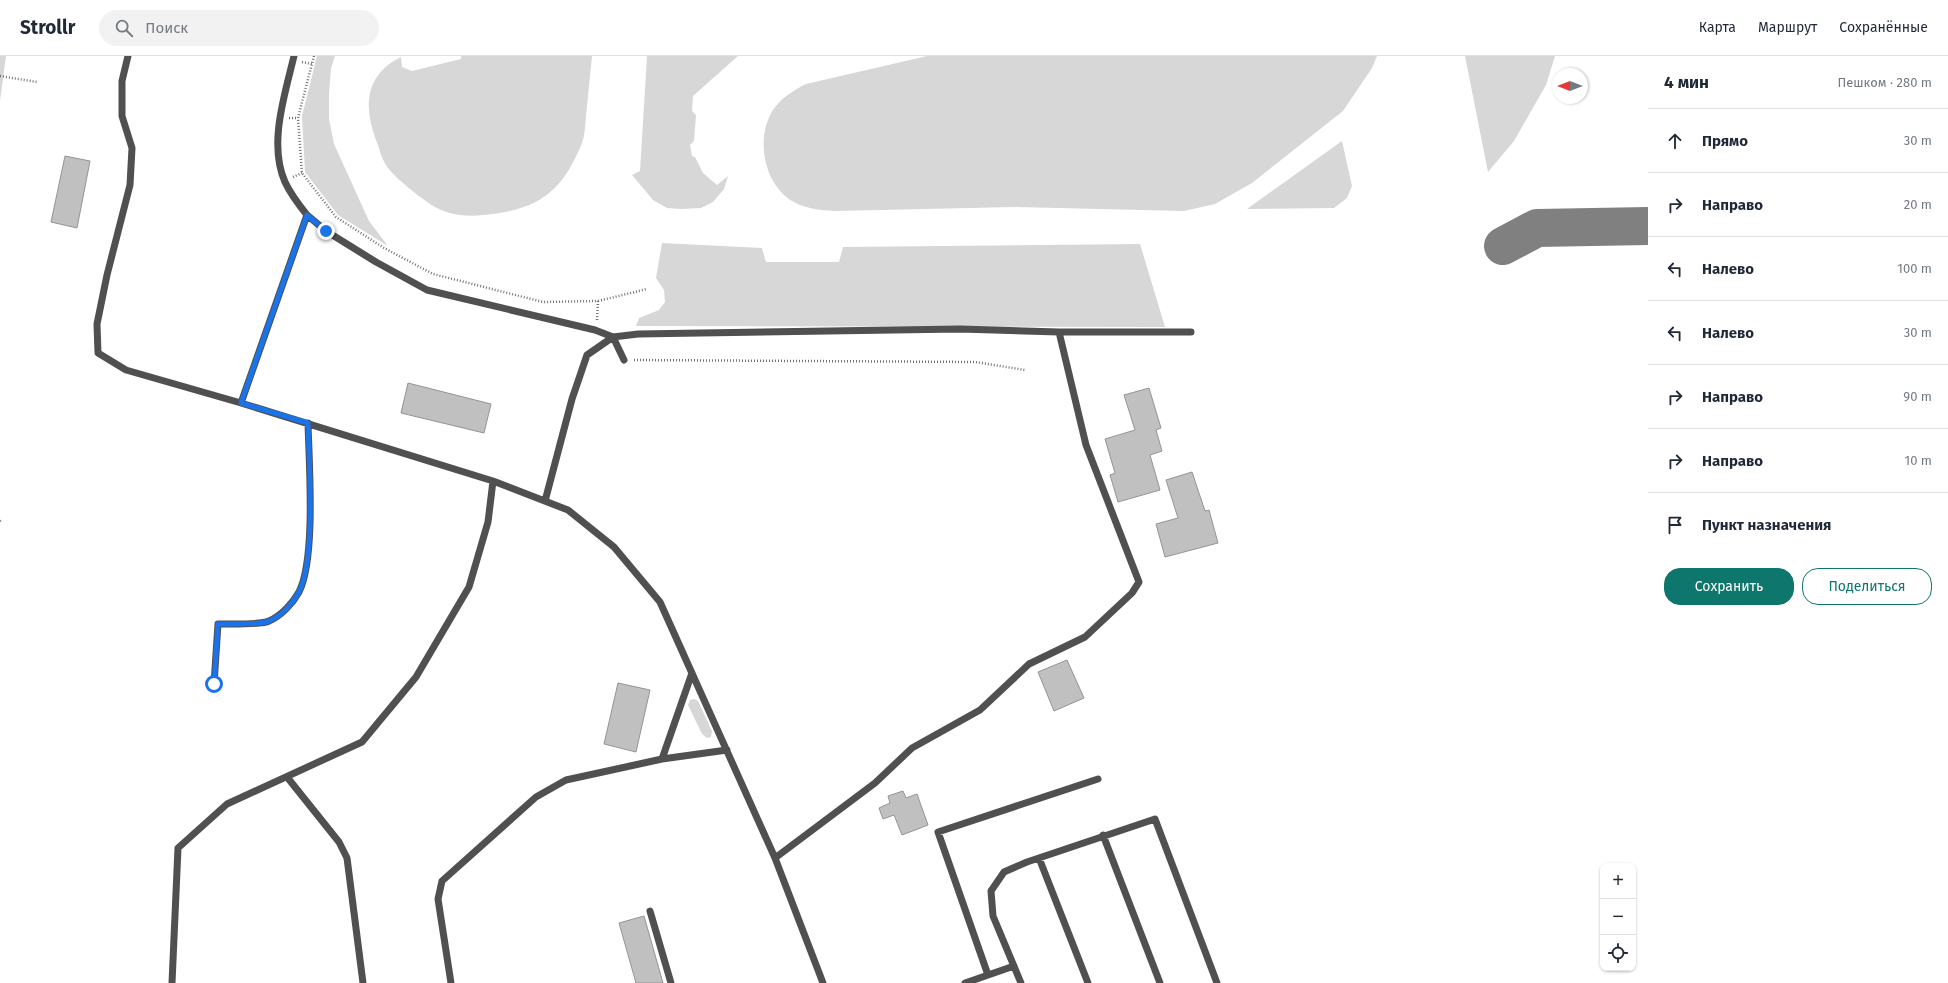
<!DOCTYPE html>
<html lang="ru">
<meta charset="utf-8">
<style>
:root{--surface:#fff;--page:#f2f2f3;--text:#1f2937;--muted:#747a83;--line:#e0e1e3;--accent:#0f766e}
body{margin:0;font-family:"Fira Sans",sans-serif;background:var(--page);color:var(--text)}
.controls{position:absolute;right:12px;bottom:12px;display:grid;overflow:hidden;border-radius:8px;box-shadow:0 1px 3px #0004}
.controls button{width:36px;height:36px;display:grid;place-items:center;padding:0;border:0;border-bottom:1px solid var(--line);background:var(--surface);color:var(--text);font:20px sans-serif}
.compass{position:absolute;left:1552px;top:12px;width:36px;height:36px;border-radius:50%;background:var(--surface);box-shadow:0 1px 3px #0004;rotate:270deg}
.stop{position:absolute;width:12px;height:12px;margin:-9px;border:3px solid #1a73e8;border-radius:50%;background:#fff}
.stop.end{background:#1a73e8;border-color:#fff;box-shadow:0 1px 4px #0008}
.list{margin:0;padding:0;list-style:none}
h2{display:flex;justify-content:space-between;align-items:center;height:52px;margin:0;padding:0 16px;font-size:17px}
h2 small{font-size:13px;font-weight:400;color:var(--muted)}
.list li{display:grid;grid-template-columns:26px 1fr auto;gap:12px;align-items:center;box-sizing:border-box;height:64px;padding:0 16px;border-top:1px solid var(--line)}
.list b{display:block;font-size:15px;white-space:nowrap}
.list em{font-size:13px;font-style:normal;color:var(--muted)}
.actions{display:flex;gap:8px;padding:12px 16px}
.actions a{flex:1;padding:9px 0;border:1px solid var(--accent);border-radius:16px;text-align:center;font-size:14px;color:var(--accent)}
.actions .main{background:var(--accent);color:#fff}
.icon{flex:none;width:22px;height:22px;fill:none;stroke:currentColor;stroke-width:2;stroke-linecap:round;stroke-linejoin:round}
.map{position:relative;flex:none;width:1648px;height:927px;overflow:hidden}
header{display:flex;align-items:center;gap:24px;box-sizing:border-box;height:56px;padding:0 20px;background:var(--surface);border-bottom:1px solid var(--line)}
header strong{font-size:19px}
nav{display:flex;gap:22px;margin-inline-start:auto;font-size:14px}
.search{width:280px;height:36px;background:var(--page);display:flex;align-items:center;gap:10px;box-sizing:border-box;padding:0 14px;border-radius:22px;color:var(--muted);font-size:15px}
main{display:flex}
aside{flex:1;background:var(--surface)}
.map>svg:first-child{display:block}
</style>
<header>
<strong>Strollr</strong>
<div class="search"><svg class="icon" aria-label="search" viewBox="0 0 24 24"><circle cx="10" cy="10" r="6"/><path d="M15 15l6 6"/></svg>Поиск</div>
<nav><a>Карта</a><a>Маршрут</a><a>Сохранённые</a></nav>
</header>
<main>
<div class="map">
<svg width="1648" height="927" viewBox="0 0 1648 927">
<rect width="100%" height="100%" fill="#fff"/>
<path fill="#d7d7d7" d="M0 0H6L0 45Z
M317 0H335L331 12 329 38V63L334 88 369 165 388 190 338 159 305 116 302 60Z
M461 0H592C590 20 588 40 586 60 585 69 585 80 582 87 566 126 548 148 505 156 483 160 458 163 437 152 425 146 392 120 386 109 382 103 380 96 378 89 364 55 362 20 401 1L402 11 412 15 461 3Z
M647 0H738L693 40 692 55 696 59 694 85 690 89 692 100 695 101 703 117 717 129 728 120 724 133 713 146 701 152 682 153 667 152 653 144 632 119 640 115Z
M927 0H1377L1372 12 1343 55 1252 127 1215 148 1184 155 1015 151 835 155C817 154 798 152 784 139 762 119 757 79 773 54 781 42 794 34 806 28Z
M1465 0H1555L1546 29 1514 85 1488 116Z
M1342 85 1352 130 1347 142 1334 152 1247 153Z
M662 187 762 192 766 206H839L843 191 1140 188 1165 271 636 270 639 262 659 254 665 246 664 234 656 222Z
M694 643 698 645 712 675 711 681 707 682 702 678 688 649 690 644Z"/>
<g fill="none" stroke-linecap="round" stroke-linejoin="round">
<path stroke="#808080" stroke-width="38" d="M1503 190 1537 172 1648 170"/>
</g>
<path fill="#c0c0c0" stroke="#949494" d="M65 100 90 105 77 172 51 166Z
M408 327 491 348 484 377 401 357Z
M1149 332 1161 372 1156 374 1162 395 1150 399 1160 434 1118 446 1110 419 1115 417 1105 383 1135 374 1124 339Z
M1192 416 1205 455 1209 454 1218 487 1165 501 1156 468 1178 462 1166 424Z
M1067 604 1084 642 1054 655 1038 616Z
M618 627 650 634 636 696 604 688Z
M903 735 906 742 917 738 928 769 902 779 894 759 883 763 879 752 890 747 888 740Z
M644 860 663 927H636L619 867Z"/>
<g fill="none" stroke-linecap="round" stroke-linejoin="round">
<path stroke="#727272" stroke-width="2.5" stroke-dasharray="1 2" stroke-linecap="butt" d="M314 0 298 62 302 117 336 161 384 192 433 218 543 246 598 245 647 233
M302 6 312 8
M0 20 37 26
M289 62H298
M293 121 302 117
M597 264 598 245
M634 304 975 306 1025 314
M0 465 1 464"/>
<path stroke="#505050" stroke-width="7" d="M128 0 122 25V60L132 92 130 129 107 219 97 268 98 297 126 314 241 347
M294 0C285 38 268 88 285 126 291 139 299 149 307 159
M493 425 568 454 614 491 660 546 775 802 823 927
M545 445 572 343 587 299 613 281 624 304
M214 628 218 568C229 568 261 569 269 565 281 560 293 547 299 536 316 502 309 407 308 367
M662 703 692 617
M287 721 339 786 347 802 363 927
M1103 779 1160 927
M775 802 875 727 912 692 980 654 1029 608 1085 581 1132 537 1139 526 1086 389 1059 276
M1039 802 1088 927
M650 855 671 927
M988 919 938 776 1098 723
M172 927 178 792 227 748 362 686 416 621 469 531 488 466 493 425 241 347 307 159 326 175 376 206 427 234 595 274 613 281 638 278 960 273 1059 276H1191
M451 927 438 843 442 825 536 741 566 724 662 703 727 694
M965 927 1014 910
M1021 927 993 860 991 835 1004 816 1027 806 1155 763 1217 927"/>
</g>
<g fill="none" stroke-linecap="round" stroke-linejoin="round">
<path stroke="#1a73e8" stroke-width="5" d="M214 628 218 568C229 568 261 569 269 565 282 560 293 547 299 536 316 502 309 407 308 367L241 347 307 159 326 175"/>
</g>
</svg>
<div class="controls">
<button>+</button>
<button>−</button>
<button><svg class="icon" aria-label="locate" viewBox="0 0 24 24"><circle cx="12" cy="12" r="6"/><path d="M12 2v4M12 18v4M2 12h4M18 12h4"/></svg></button>
</div>
<svg class="compass" viewBox="-18 -18 36 36"><path d="M0-13l5 13h-10z" fill="#e53935"/><path d="M0 13l5-13h-10z" fill="#747a83"/></svg>
<div class="stop" style="left:214px;top:628px"></div>
<div class="stop end" style="left:326px;top:175px"></div>
</div>
<aside>
<h2>4 мин<small>Пешком · 280 m</small></h2>
<ul class="list">
<li><svg class="icon" aria-label="ahead" viewBox="0 0 24 24"><path d="M12 20V5M6 11l6-6 6 6"/></svg><div><b>Прямо</b></div><em>30 m</em></li>
<li><svg class="icon" aria-label="right" viewBox="0 0 24 24"><path d="M7 20v-9h11M14 6l5 5-5 5"/></svg><div><b>Направо</b></div><em>20 m</em></li>
<li><svg class="icon" aria-label="left" viewBox="0 0 24 24"><path d="M17 20v-9H6M10 6l-5 5 5 5"/></svg><div><b>Налево</b></div><em>100 m</em></li>
<li><svg class="icon" aria-label="left" viewBox="0 0 24 24"><path d="M17 20v-9H6M10 6l-5 5 5 5"/></svg><div><b>Налево</b></div><em>30 m</em></li>
<li><svg class="icon" aria-label="right" viewBox="0 0 24 24"><path d="M7 20v-9h11M14 6l5 5-5 5"/></svg><div><b>Направо</b></div><em>90 m</em></li>
<li><svg class="icon" aria-label="right" viewBox="0 0 24 24"><path d="M7 20v-9h11M14 6l5 5-5 5"/></svg><div><b>Направо</b></div><em>10 m</em></li>
<li><svg class="icon" aria-label="arrive" viewBox="0 0 24 24"><path d="M6 21V4h12l-3 4 3 4H6"/></svg><div><b>Пункт назначения</b></div></li>
</ul>
<div class="actions"><a class="main">Сохранить</a><a>Поделиться</a></div>
</aside>
</main>
